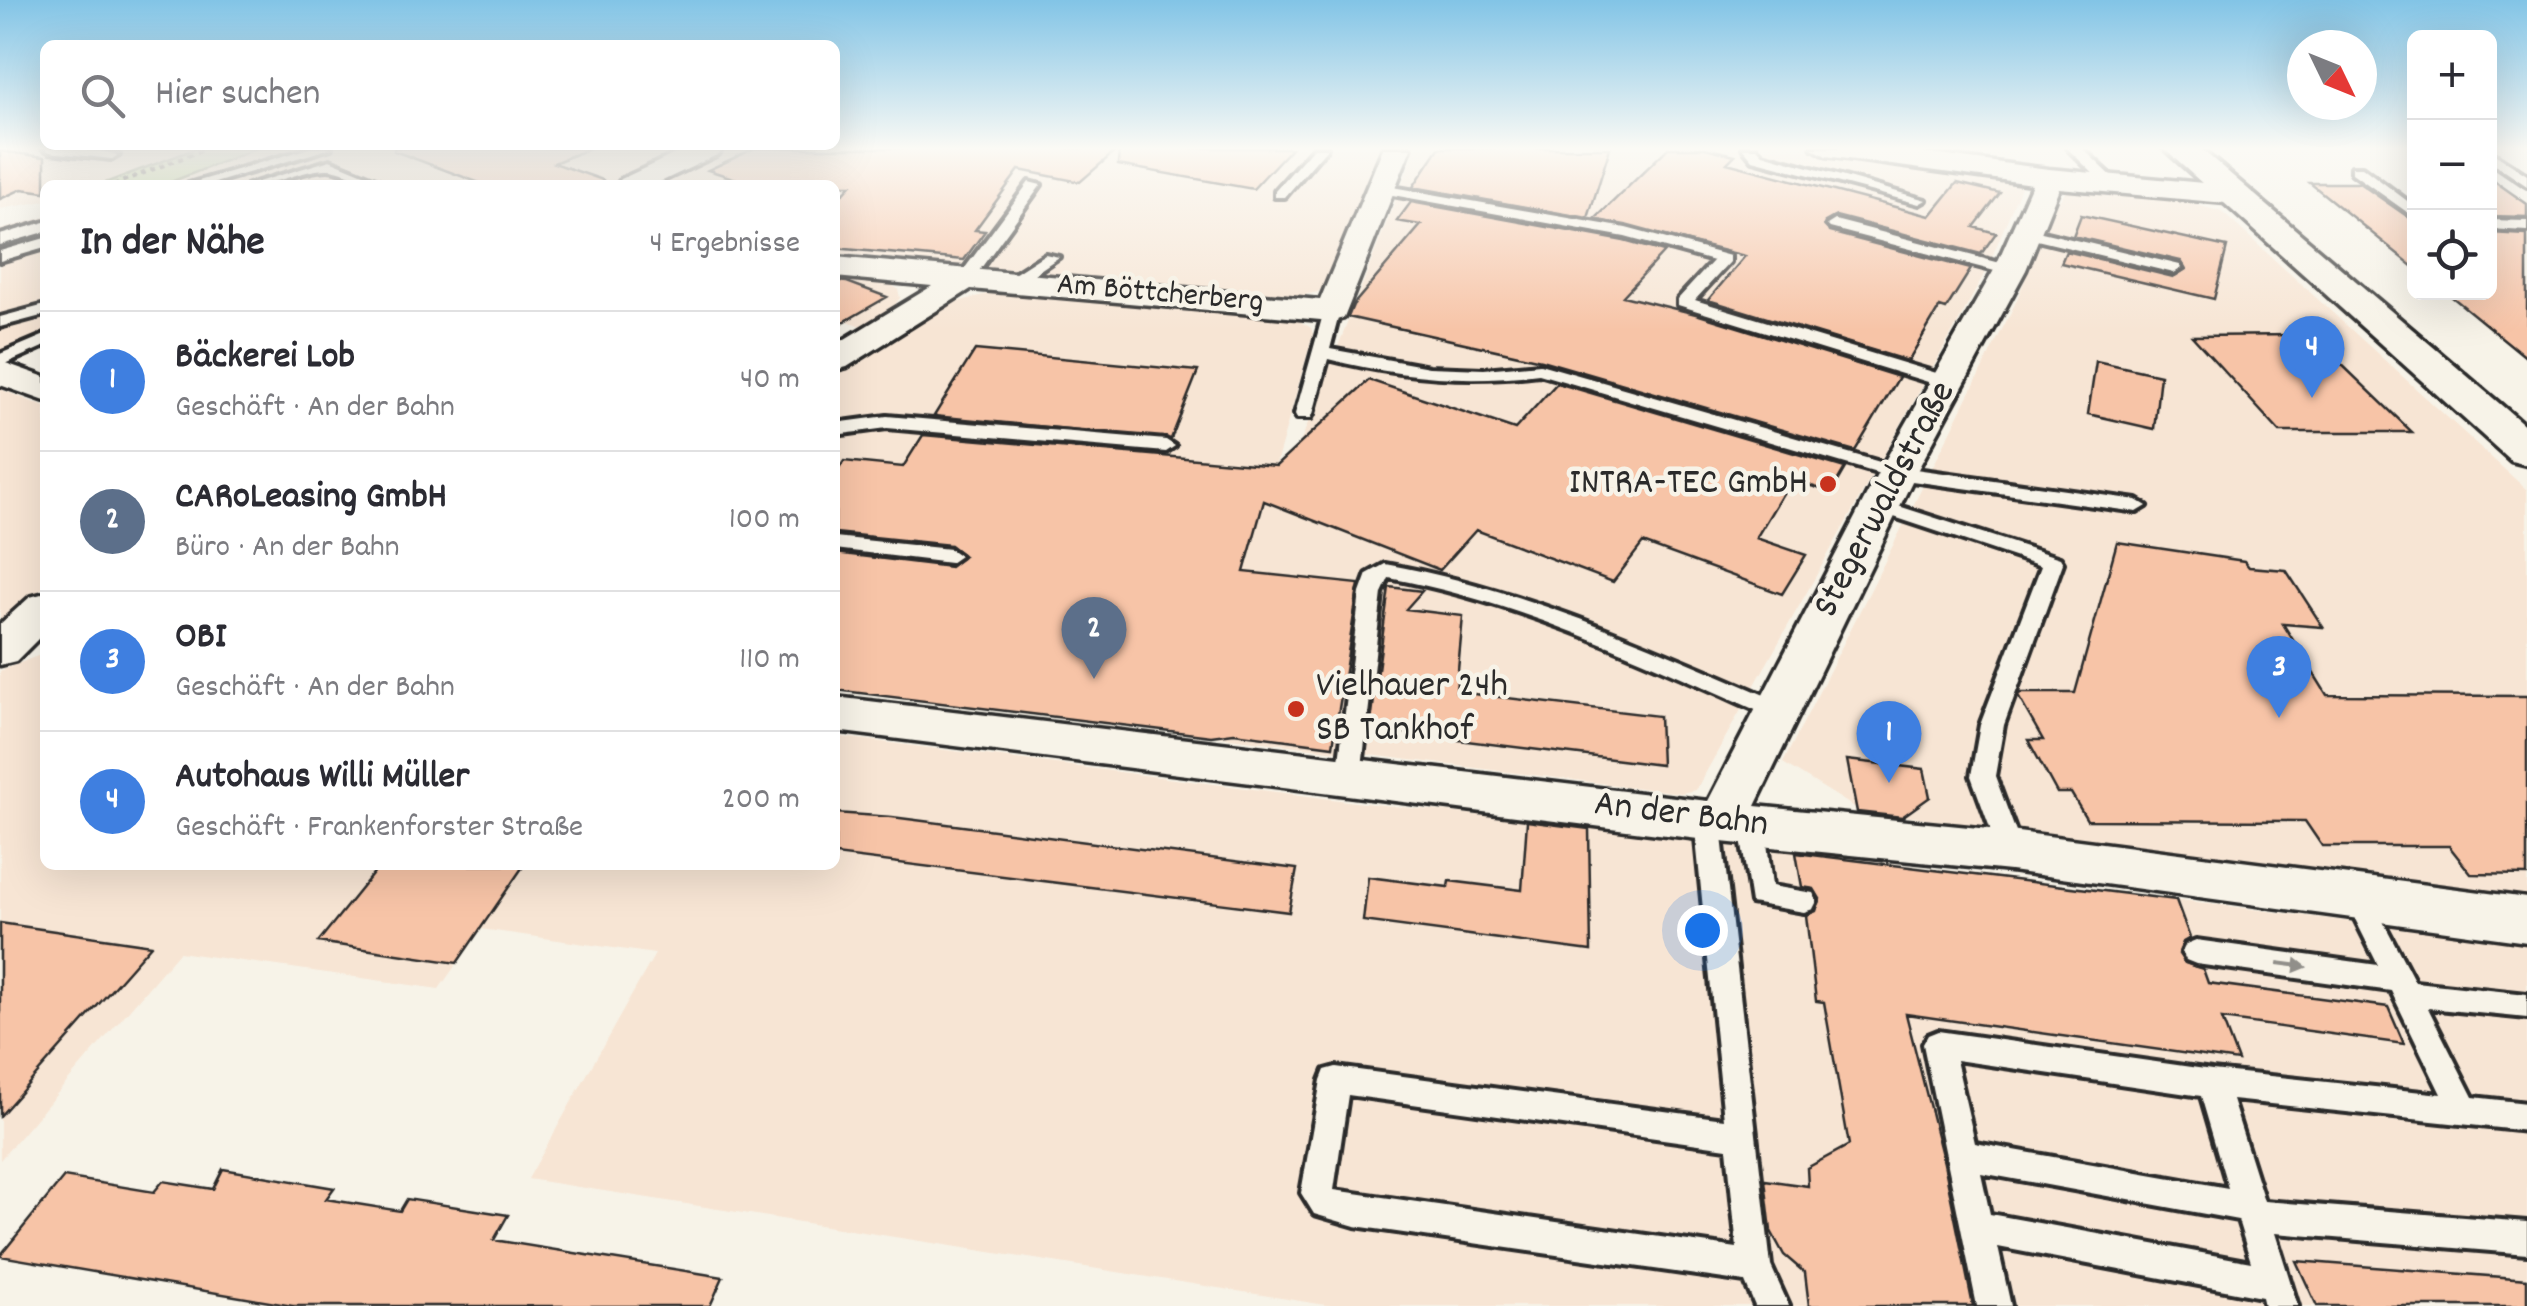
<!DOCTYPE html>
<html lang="de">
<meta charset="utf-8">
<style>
:root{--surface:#fff;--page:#f2f2f3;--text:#2b2b33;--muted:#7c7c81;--line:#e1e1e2;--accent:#c8321e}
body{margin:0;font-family:Dekko,sans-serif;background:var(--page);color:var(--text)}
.controls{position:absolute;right:30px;top:30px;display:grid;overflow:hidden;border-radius:15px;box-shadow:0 10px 40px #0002}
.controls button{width:90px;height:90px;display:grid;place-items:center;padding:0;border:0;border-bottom:2px solid var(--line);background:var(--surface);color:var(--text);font:50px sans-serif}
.compass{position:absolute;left:2287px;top:30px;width:90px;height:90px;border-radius:50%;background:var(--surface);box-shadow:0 10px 40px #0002;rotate:133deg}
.you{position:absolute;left:1702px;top:930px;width:35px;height:35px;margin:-25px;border:8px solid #fff;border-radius:50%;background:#1a73e8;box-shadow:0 0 0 15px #1a73e833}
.badge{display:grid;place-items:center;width:65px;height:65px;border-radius:50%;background:var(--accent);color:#fff;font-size:32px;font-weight:700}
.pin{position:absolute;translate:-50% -82px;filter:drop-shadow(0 2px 5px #0008)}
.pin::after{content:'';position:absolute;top:52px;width:35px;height:30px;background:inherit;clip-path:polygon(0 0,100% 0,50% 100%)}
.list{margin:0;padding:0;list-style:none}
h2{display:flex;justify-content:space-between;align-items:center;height:130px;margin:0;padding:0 40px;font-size:42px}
h2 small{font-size:32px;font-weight:400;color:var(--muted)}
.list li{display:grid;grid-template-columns:65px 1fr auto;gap:30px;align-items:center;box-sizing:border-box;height:140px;padding:0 40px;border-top:2px solid var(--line)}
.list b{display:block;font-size:38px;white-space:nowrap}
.list p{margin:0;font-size:32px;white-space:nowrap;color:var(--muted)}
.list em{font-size:32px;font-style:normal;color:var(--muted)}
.icon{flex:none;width:55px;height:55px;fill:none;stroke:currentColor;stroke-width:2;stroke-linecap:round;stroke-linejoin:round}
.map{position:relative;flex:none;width:2527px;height:1306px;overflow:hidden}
.search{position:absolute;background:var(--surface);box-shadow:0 10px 40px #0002;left:40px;top:40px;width:800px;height:110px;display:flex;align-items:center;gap:25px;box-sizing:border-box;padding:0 35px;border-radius:15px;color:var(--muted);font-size:38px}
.panel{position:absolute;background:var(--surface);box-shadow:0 10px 40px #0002;left:40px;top:180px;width:800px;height:690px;border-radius:15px}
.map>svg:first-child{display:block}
</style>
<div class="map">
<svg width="2527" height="1306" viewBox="0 0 2527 1306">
<rect width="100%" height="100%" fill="#f7f3e8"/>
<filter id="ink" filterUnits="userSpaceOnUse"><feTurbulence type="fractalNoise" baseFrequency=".01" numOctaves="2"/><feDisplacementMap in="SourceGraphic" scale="20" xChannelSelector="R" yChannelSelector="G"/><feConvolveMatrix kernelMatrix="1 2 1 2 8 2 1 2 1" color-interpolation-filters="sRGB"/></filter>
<g filter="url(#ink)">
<path fill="#f7e5d4" d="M0 148H197L100 185H45V201L0 209Z
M258 148H688L609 185H163Z
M733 148H1384L1326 284 1318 292 1289 298 835 253V185H655Z
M1416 148H1790L2001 176 2021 187 1987 269 1960 319 1696 790 1681 793 835 690V372L942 306 987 294 1007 291 1295 318 1311 328 1313 334 1274 471 1286 479Z
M2068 187 2165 196 2222 212 2527 490V899L1859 810 1783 763 2015 304 2055 207Z
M45 217V350L17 360 0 353V230Z
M835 275 883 280 898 289 900 298 890 311 863 327 835 316Z
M0 389 45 407V586L0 623Z
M45 653V865H835V736L1355 802 1525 820 1526 817 2527 944V1306H1332L528 1179 655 954 481 929 439 989 179 952 0 1160V671Z"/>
<path fill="#b6d58e" stroke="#70805c" stroke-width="2.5" d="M197 148H258L163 185H100Z"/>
<path fill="#f7c4a7" stroke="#2b2b2b" stroke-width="2.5" d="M394 148H590L554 163 603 180 602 185H485L394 151Z
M755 148H1291L1253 189 1118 165 1119 148 1080 182 1019 170 975 230 985 231 964 260 835 248V202L851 185H755L708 170Z
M1439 148H1610L1588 218 1413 187Z
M1668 148H1705L1735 155 1727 163 1930 216 1957 183 2000 193 1974 227 1996 233 1981 254 1836 216 1825 222 1829 232 1971 269 1946 309 1940 307 1908 361 1708 300 1745 256 1595 219Z
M0 151 45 157V192L22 189 0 199Z
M2490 178 2527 204V217L2490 216Z
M2310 183H2359L2414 221V267Z
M1411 202 1624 241 1664 252 1623 296 1696 314 1899 377 1855 451 1541 360 1348 317 1353 305 1421 225 1397 221Z
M2081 215 2227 247 2214 299 2061 263 2066 251 2173 277 2186 269 2181 261 2073 236Z
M2490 233 2527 235V358L2446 292H2490Z
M835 281 847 282 887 297 835 327Z
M2311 335 2412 432H2280L2192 336Z
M975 350 1198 371 1171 439 934 416Z
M2096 361 2160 375 2154 429 2088 414Z
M1369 380 1515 429 1557 383 1845 468 1831 492 1791 480 1756 538 1806 555 1782 594 1643 543 1613 582 1476 530 1440 570 1264 501 1244 572 1359 584 1333 746 1234 733 1211 736 835 690V553L950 567 964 556 950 545 835 533V475L844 461 903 467 923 435 1276 466Z
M2117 542 2244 561 2249 567 2286 570 2323 627 2283 624 2327 695 2527 696V875L2471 874 2449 846H2322L2305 821 2087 820 2071 793H2057L2028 740H2043L2018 696 2020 693H2075Z
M1389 587 1422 591 1406 609 1463 616 1456 692 1659 716 1661 765 1370 729Z
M1847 760 1924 769 1930 797 1902 817 1857 812Z
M835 813 892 817 1297 869 1289 912 835 855Z
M1527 821 1589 829 1591 951 1363 921 1368 877 1448 887 1449 881 1522 890Z
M1796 853 2176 900 2190 938 2183 942 2179 954 2185 963 2203 969 2208 983 2388 1007 2404 1044 2222 1019 2238 1061 1906 1014 1944 1163 1973 1306H1809L1805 1273 1784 1255 1771 1231 1765 1180 1808 1186 1807 1168 1849 1145 1824 1002 1816 1001 1806 915 1816 911 1820 899 1814 889 1802 887Z
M380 865H524L457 963 318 942Z
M0 923 151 945 0 1116Z
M223 1169 334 1188 326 1199 400 1211 407 1199 508 1215 494 1240 723 1277 710 1306H293L0 1256 64 1177 154 1192 163 1181 213 1189Z
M2296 1261 2527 1279V1306H2317Z"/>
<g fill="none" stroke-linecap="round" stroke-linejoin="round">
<g stroke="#2b2b2b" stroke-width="8">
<path id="lane" d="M43 148H83L119 155 112 159 50 152Z
M310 148H331L208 185H185Z
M1313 148H1327L1285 197H1275V191Z
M1743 148H1757L1763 154 1926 200 1919 204 1753 160Z
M2067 148H2082L2117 181V187H2107Z
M2490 151 2527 175V186L2490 161Z
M330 160 390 185C365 185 345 169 328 169 303 169 277 185 248 185Z
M2352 167H2362L2414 206V217L2352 173Z
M1029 182 1041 185 971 282H959V276Z
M1381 185 1626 228 1730 256V262L1695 300 1953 378 1956 382 1953 386H1941L1678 305V299L1713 261 1625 237 1376 192 1374 189Z
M1835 220 2016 267 2018 270 2010 275 1830 228 1827 225Z
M2490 220 2527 221V231L2490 229Z
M45 222V232L0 245V235Z
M2025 228 2180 265 2182 268 2174 273 2020 236 2017 233Z
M45 238V248L0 261V251Z
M1045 254 1059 257 1018 285H1006V279Z
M45 305V315L0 327V317Z
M1332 306 1340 311 1330 349 1429 367 1484 369 1540 364 1894 466 2137 500 2147 506 2137 512 1897 479 1539 374C1467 383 1398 377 1328 359L1313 414 1311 418H1297L1295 414 1324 311Z
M45 335V346L0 366V354Z
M887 416 1166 440 1175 446 1166 452 887 428 835 435V423Z
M1880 500 2060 558 2063 563 2004 725 1995 776 2023 851 2019 858 2010 861 2001 858 1971 776 1980 725 2041 566 1873 510 1870 506 1873 502Z
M835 537 950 549 960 556 950 563 835 549Z
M1385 564C1527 589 1654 648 1785 704L1789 710 1785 716H1769C1645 661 1523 603 1389 578L1382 593 1361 776 1358 782H1340L1337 776 1360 593 1367 574Z
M1707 809 1716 812 1720 819 1771 1266 1789 1306H1755L1745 1282 1355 1226 1314 1214 1301 1193 1321 1080 1325 1070 1336 1067 1724 1119 1694 819 1698 812ZM1348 1095 1727 1148 1737 1248 1334 1190Z
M1752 815 1761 818 1765 825 1772 886 1813 893 1817 901 1813 909 1804 912 1751 903 1739 825 1743 818Z
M2357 886 2366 889 2415 982 2527 994V1018L2428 1008 2473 1097 2527 1103V1131L2232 1100 2264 1201 2527 1222V1254L2275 1233 2298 1306H2264L2262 1297 1998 1247 2011 1306H1977L1923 1044 1928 1035 1938 1031 2212 1070 2441 1094 2391 991 2196 964 2186 960 2182 952 2186 944 2196 940 2378 965 2344 897 2348 889ZM1956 1060 2201 1096 2228 1188 1975 1143ZM1981 1173 2238 1220 2251 1262 1990 1214Z"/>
</g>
<g stroke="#2b2b2b" stroke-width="7">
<path id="street" d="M688 148H723L719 154 654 185H617L621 179Z
M1383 148H1411L1344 318 1332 321 971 289 847 367 835 370V345L932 286 835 277V257L1320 300Z
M1812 148H1885L2049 169 2237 186 2247 189 2252 195 2247 201 2237 204 2059 188 2026 270 1917 471 1755 806 2010 831 2527 898V942L2010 871 1722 842 835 731V697L1708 801 1879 471 1994 270 2032 184 1826 156Z
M0 361 45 377V401L0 385Z
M45 593V632L16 661 0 665V624L30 597Z"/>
</g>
<g stroke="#2b2b2b" stroke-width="7">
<path id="secondary" d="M2163 148H2200L2527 427V465L2511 461Z"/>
</g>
<path stroke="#2b2b2b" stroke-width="4" stroke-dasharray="5 5" stroke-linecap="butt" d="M113 185 208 148"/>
<use href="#lane" fill="#f7f3e8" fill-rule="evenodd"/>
<use href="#street" fill="#f7f3e8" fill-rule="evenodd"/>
<use href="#secondary" fill="#f7f3e8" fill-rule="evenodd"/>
</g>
<defs><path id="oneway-solid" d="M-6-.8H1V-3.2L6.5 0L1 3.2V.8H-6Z" transform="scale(2.5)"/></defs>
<use fill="#918f8a" href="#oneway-solid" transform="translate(2292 965) rotate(8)"/>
</g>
<linearGradient id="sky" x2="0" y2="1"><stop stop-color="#82c4e6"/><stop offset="0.45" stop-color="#fbfaf5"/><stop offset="1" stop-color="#fbfaf5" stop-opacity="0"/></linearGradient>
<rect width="2527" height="330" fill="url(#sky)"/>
<g fill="#c8321e" stroke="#f7f3e8" stroke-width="4">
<circle cx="1828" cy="484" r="10"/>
<circle cx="1296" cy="709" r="10"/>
</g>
<g text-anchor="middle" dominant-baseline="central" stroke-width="9" stroke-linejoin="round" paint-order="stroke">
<g font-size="32" fill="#2b2b2b" stroke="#f7f3e8">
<text transform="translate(1160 295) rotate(5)">Am Böttcherberg</text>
</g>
<g font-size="38" fill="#2b2b2b" stroke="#f7f3e8" text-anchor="end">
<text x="1808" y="484">INTRA-TEC GmbH</text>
<text x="1316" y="687" text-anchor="start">Vielhauer 24h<tspan x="1316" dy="44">SB Tankhof</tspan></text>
</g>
<g font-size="38" fill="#2b2b2b" stroke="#f7f3e8">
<text transform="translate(1886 500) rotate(-62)">Stegerwaldstraße</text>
<text transform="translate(1681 816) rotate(7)">An der Bahn</text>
</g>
</g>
</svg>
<div class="controls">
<button>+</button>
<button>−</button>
<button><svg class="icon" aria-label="locate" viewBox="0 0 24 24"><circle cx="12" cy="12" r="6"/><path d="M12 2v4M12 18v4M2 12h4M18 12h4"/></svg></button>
</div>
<svg class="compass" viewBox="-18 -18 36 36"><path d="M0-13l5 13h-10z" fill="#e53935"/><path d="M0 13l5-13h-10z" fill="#7c7c81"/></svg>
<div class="you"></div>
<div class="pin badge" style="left:1889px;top:783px;background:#3f7fe0">1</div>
<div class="pin badge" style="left:1094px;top:679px;background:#5c6f8a">2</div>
<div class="pin badge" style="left:2279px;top:718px;background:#3f7fe0">3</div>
<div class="pin badge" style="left:2312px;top:398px;background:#3f7fe0">4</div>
<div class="search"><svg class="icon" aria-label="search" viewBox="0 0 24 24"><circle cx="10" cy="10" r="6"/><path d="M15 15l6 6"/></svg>Hier suchen</div>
<section class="panel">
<h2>In der Nähe<small>4 Ergebnisse</small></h2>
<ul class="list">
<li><span class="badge" style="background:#3f7fe0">1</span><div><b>Bäckerei Lob</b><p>Geschäft · An der Bahn</p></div><em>40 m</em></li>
<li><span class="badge" style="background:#5c6f8a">2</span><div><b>CARoLeasing GmbH</b><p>Büro · An der Bahn</p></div><em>100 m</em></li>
<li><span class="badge" style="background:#3f7fe0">3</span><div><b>OBI</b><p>Geschäft · An der Bahn</p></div><em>110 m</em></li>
<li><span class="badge" style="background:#3f7fe0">4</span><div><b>Autohaus Willi Müller</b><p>Geschäft · Frankenforster Straße</p></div><em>200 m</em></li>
</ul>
</section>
</div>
